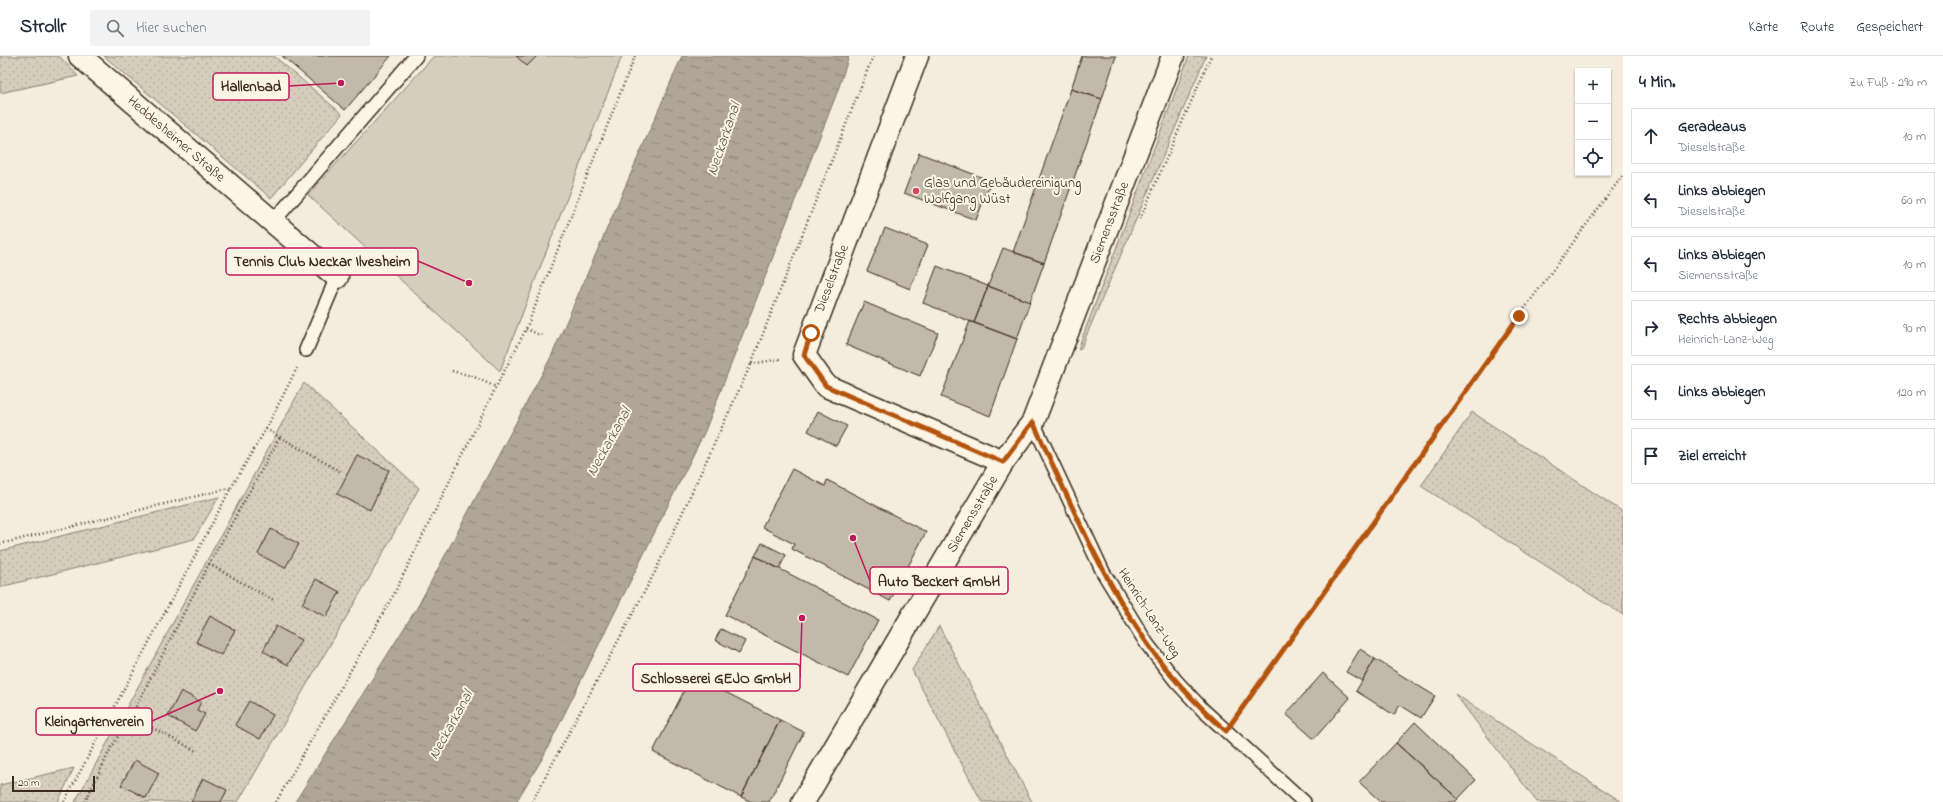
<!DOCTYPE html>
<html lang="de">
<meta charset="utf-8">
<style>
:root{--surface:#fff;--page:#f2f2f3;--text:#1f2937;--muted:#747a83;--line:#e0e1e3}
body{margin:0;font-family:"Indie Flower",sans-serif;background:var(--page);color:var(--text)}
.controls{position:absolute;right:12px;top:12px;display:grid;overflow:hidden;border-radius:0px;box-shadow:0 1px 3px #0004}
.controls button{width:36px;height:36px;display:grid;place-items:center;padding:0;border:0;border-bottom:1px solid var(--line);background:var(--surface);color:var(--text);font:20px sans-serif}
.scale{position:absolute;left:12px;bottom:10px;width:83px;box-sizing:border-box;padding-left:4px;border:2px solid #3b2a1e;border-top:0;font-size:11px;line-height:14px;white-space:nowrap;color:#3b2a1e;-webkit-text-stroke:3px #fcf5e5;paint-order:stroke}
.stop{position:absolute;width:12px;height:12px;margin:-9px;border:3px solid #b45309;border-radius:50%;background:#fff}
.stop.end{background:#b45309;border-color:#fff;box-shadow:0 1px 4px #0008}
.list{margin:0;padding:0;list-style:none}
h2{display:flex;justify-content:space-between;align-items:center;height:52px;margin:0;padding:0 16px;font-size:17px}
h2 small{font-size:13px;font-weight:400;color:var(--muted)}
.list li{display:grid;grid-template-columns:26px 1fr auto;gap:12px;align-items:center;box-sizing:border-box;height:56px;margin:0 8px 8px;padding:0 8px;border:1px solid var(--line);border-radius:0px}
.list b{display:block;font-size:15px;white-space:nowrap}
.list p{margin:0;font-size:13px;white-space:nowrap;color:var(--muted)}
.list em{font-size:13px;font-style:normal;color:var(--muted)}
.icon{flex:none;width:22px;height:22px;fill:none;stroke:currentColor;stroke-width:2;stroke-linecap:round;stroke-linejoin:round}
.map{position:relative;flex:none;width:1623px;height:746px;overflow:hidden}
header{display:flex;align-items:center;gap:24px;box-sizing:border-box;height:56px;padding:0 20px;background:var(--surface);border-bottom:1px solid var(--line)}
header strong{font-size:19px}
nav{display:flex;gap:22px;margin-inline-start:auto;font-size:14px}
.search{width:280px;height:36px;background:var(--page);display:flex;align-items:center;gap:10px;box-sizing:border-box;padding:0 14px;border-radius:0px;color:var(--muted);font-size:15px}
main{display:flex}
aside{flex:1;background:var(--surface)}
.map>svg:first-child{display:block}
</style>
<header>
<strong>Strollr</strong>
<div class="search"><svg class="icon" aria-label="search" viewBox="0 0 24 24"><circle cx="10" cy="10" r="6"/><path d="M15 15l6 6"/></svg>Hier suchen</div>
<nav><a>Karte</a><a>Route</a><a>Gespeichert</a></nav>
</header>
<main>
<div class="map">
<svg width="1623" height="746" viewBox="0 0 1623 746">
<defs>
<pattern id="green-dots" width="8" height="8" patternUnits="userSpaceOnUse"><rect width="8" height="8" fill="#d6cdbd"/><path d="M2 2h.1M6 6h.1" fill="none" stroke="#b9b0a2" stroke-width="1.8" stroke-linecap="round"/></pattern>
<pattern id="water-ripples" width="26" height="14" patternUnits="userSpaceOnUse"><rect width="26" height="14" fill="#b0a596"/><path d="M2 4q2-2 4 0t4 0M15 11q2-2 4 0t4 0" fill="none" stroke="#90877a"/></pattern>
</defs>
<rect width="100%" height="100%" fill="#f4eddd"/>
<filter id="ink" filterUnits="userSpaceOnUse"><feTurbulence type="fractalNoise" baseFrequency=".025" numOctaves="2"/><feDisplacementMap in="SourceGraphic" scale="8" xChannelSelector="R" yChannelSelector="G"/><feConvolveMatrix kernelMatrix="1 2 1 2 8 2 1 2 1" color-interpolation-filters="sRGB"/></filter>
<g filter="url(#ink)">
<path fill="url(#green-dots)" stroke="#887c6e" d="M0 0H59L78 20 0 37Z
M104 0H274L342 58 271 142Z
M1189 0H1206L1081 292 1078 293Z
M304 327 419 432 368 524 238 746H75Z
M1472 356 1623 456V559L1421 430Z
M219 441 194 483 0 531V495Z
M939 570 1032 746H982L912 614Z
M1455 638 1622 746H1537Z
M74 712 58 746H0V729Z"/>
<path fill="#d6cdbd" stroke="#887c6e" d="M434 0H622L500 315 308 139Z"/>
<path fill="url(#water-ripples)" stroke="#817466" d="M682 0H849L838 34 705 375 542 703 516 746H295L418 550 551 301Z"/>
<path fill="#c3b9aa" stroke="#3b2a1e" d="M282 0H391L345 54Z
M516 0H537L527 10Z
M1082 0H1116L1102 43 1071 33Z
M1071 33 1102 43 1044 207 1013 196Z
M919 97 991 125 976 164 904 137Z
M885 172 928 189 910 233 867 215Z
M1003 192 1044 207 1030 246 988 230Z
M937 210 988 230 974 267 923 247Z
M988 230 1030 246 1017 283 974 267Z
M864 246 938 277 920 320 846 289Z
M970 265 1017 283 990 360 941 341Z
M818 355 847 370 836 390 808 375Z
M357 399 389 414 370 454 337 438Z
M792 413 825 430 827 424 926 476 890 545 792 493 794 488 762 471Z
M271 473 299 488 285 512 258 498Z
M762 487 786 499 779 513 755 500Z
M755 500 878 564 848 621 725 559Z
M316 523 340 536 326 561 302 548Z
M210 560 235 574 221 599 196 586Z
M276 570 301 584 288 609 263 595Z
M721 573 745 585 739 597 715 584Z
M1360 593 1375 603 1362 625 1346 616Z
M1375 603 1435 640 1421 662 1400 649 1394 659 1356 635Z
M1323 617 1350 642 1314 683 1286 658Z
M692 619 780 664 741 741 653 696Z
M181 635 201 646 197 654 205 658 195 675 168 660Z
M249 645 273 659 260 683 235 669Z
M780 664 804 676 769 746H752L741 741Z
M1415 666 1476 724 1458 743 1396 687Z
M1396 687 1458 743 1455 746H1381L1359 726Z
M135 704 159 717 146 742 121 729Z
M203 722 227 734 221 746H191Z"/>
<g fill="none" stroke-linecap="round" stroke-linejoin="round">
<g stroke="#3b2a1e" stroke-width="16">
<path id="lane" d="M272 167 416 0
M306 294 337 221
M1033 366 1103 516 1147 588 1176 625 1203 654 1304 746"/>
</g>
<g stroke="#3b2a1e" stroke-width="25">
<g id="street">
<path id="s1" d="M80 0 337 221"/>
<path d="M917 0 804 299 826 330 1003 406"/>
<path id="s2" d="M803 746 1003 406 1033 366 1173 0"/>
</g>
</g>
<path stroke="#3b2a1e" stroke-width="2.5" stroke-dasharray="1 3" stroke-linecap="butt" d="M1140 163 1211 0
M526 273 542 280
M751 308 780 303
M452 315 472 320 496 331
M266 373 341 416
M0 488 230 432
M209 508 275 545
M1238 658 1519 260 1623 119
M131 660 196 695
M64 746 231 432 266 373 297 312
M85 746 111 692 131 660 209 508 280 381
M276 746 394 538 496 331 526 273 635 0
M532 746 655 516 751 308 873 0"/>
<use href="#lane" stroke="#fcf5e5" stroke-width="13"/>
<use href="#street" stroke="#fcf5e5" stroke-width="22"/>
</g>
</g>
<g fill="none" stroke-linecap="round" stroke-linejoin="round" filter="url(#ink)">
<path stroke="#b45309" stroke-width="5" d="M811 277 804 299 826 330 1003 406 1033 366C1068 441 1100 519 1147 587 1169 620 1197 649 1226 675L1519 260"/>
</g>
<circle fill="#d1495b" stroke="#fcf5e5" stroke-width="1.5" cx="916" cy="135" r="4"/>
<g text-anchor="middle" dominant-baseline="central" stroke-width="4" stroke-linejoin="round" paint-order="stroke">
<g font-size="14" fill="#3b2a1e" stroke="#fcf5e5">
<text stroke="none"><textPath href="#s1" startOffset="127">Heddesheimer Straße</textPath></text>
<text stroke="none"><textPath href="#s2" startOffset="658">Siemensstraße</textPath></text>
<text transform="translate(832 223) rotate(-69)">Dieselstraße</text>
<text stroke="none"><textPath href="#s2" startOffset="334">Siemensstraße</textPath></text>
<text transform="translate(1149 557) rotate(57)">Heinrich-Lanz-Weg</text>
</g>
<g font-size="14" fill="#3b2a1e" stroke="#fcf5e5" text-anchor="start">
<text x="924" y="127">Glas und Gebäudereinigung<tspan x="924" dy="16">Wolfgang Wüst</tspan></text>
</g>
<g font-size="15" font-style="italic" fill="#645548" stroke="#fcf5e5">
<text transform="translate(724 83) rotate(-71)">Neckarkanal</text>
<text transform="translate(609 386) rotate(-61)">Neckarkanal</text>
<text transform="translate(451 669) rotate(-61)">Neckarkanal</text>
</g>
</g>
<path fill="none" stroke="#c2185b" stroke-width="1.5" d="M341 27L289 30M469 227L418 205M853 482L870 525M802 562L800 622M220 635L152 665"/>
<g fill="#c2185b" stroke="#fcf5e5" stroke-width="1.5">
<circle cx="341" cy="27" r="4"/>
<circle cx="469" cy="227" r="4"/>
<circle cx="853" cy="482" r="4"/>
<circle cx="802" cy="562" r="4"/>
<circle cx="220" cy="635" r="4"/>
</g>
<g fill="#fcf5e5" stroke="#c2185b" stroke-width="1.5">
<rect x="213" y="17" width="76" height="27" rx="4"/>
<rect x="226" y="192" width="192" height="27" rx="4"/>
<rect x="870" y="511" width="138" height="27" rx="4"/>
<rect x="633" y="608" width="167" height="27" rx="4"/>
<rect x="36" y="652" width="116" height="27" rx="4"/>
</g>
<g font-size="15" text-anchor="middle" font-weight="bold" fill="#3b2a1e">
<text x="251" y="35">Hallenbad</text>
<text x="322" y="210">Tennis Club Neckar Ilvesheim</text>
<text x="939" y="530">Auto Beckert GmbH</text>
<text x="716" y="627">Schlosserei GEJO GmbH</text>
<text x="94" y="670">Kleingartenverein</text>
</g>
</svg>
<div class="controls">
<button>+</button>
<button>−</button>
<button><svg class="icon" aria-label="locate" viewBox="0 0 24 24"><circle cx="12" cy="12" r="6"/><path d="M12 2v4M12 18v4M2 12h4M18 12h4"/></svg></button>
</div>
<div class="scale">20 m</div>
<div class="stop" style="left:811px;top:277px"></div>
<div class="stop end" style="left:1519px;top:260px"></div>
</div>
<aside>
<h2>4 Min.<small>Zu Fuß · 290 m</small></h2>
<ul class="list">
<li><svg class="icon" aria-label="ahead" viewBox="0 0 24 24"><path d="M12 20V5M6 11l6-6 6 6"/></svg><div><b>Geradeaus</b><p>Dieselstraße</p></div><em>10 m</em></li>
<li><svg class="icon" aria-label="left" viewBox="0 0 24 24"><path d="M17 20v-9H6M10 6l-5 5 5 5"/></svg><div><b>Links abbiegen</b><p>Dieselstraße</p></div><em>60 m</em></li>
<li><svg class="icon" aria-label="left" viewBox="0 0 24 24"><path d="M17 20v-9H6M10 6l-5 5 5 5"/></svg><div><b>Links abbiegen</b><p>Siemensstraße</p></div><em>10 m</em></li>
<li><svg class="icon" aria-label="right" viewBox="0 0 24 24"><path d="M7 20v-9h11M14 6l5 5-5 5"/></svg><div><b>Rechts abbiegen</b><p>Heinrich-Lanz-Weg</p></div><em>90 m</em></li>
<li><svg class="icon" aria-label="left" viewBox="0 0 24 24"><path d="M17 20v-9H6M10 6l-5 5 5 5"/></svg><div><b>Links abbiegen</b></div><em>120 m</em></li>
<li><svg class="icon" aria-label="arrive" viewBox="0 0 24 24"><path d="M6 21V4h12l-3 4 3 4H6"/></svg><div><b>Ziel erreicht</b></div></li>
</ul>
</aside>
</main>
